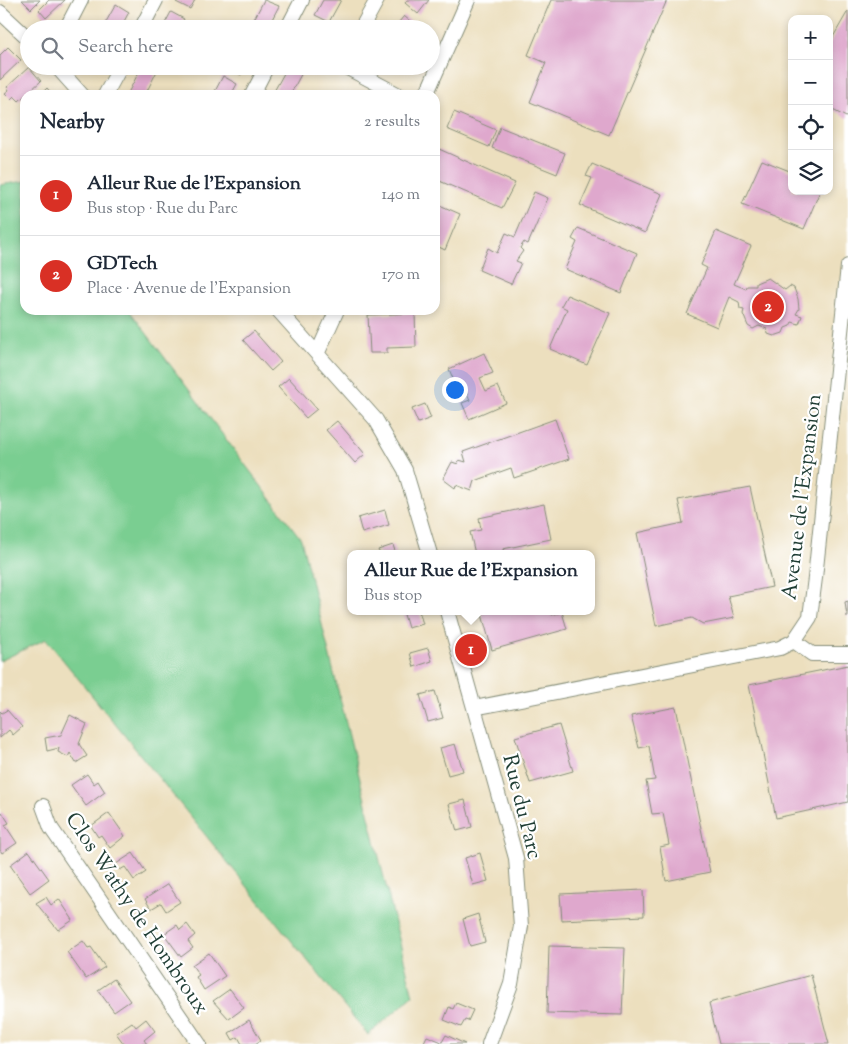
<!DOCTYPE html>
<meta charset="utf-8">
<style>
:root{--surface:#fff;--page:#f6f6f7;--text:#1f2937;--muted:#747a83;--line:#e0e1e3;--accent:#d93025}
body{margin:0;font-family:"Sorts Mill Goudy",serif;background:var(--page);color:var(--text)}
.controls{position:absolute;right:15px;top:15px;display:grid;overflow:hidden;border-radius:10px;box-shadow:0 2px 8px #0003}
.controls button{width:45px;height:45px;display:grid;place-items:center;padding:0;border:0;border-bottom:1px solid var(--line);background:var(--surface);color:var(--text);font:25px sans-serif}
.you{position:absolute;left:454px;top:389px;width:18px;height:18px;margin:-12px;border:4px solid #fff;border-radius:50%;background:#1a73e8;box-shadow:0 0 0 8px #1a73e833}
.badge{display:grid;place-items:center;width:32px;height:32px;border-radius:50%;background:var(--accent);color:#fff;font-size:16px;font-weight:700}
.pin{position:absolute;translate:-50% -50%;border:2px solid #fff;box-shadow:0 1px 5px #0006}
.popup{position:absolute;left:347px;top:550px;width:248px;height:65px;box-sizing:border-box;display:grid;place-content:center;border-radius:10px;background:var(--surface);filter:drop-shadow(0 1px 4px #0005);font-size:16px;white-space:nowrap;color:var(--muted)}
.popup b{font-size:19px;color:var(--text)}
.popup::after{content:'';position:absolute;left:50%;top:100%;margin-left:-10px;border:10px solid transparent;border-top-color:var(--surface)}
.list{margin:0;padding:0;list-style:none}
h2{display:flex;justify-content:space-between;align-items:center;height:65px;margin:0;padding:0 20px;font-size:21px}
h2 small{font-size:16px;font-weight:400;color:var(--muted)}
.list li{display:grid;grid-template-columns:32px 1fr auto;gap:15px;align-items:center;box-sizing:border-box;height:80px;padding:0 20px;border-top:1px solid var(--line)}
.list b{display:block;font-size:19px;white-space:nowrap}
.list p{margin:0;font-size:16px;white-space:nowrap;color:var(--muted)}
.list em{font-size:16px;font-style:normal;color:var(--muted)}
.icon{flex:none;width:28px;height:28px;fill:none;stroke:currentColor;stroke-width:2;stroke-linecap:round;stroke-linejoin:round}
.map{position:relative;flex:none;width:848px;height:1044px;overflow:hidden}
.search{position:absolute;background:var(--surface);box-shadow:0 2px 8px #0003;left:20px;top:20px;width:420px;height:55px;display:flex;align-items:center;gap:12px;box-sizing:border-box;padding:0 18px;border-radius:28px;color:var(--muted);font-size:19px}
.panel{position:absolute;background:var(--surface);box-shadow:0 2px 8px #0003;left:20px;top:90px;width:420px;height:225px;border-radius:15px}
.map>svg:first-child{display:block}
</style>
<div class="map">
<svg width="848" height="1044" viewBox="0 0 848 1044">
<rect width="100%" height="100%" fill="#fff"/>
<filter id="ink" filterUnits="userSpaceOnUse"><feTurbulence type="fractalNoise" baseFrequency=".02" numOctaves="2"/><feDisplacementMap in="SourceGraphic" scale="10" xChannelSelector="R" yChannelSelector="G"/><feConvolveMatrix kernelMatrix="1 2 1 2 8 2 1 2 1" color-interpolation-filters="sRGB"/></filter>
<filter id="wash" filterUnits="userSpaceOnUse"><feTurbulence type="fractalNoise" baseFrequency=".0096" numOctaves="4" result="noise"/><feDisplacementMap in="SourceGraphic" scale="20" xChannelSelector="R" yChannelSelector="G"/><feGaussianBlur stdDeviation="1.12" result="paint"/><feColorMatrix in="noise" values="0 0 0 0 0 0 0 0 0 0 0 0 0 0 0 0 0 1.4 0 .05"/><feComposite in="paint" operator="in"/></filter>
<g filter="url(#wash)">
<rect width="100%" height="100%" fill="#ecdfbe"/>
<path fill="#7ace91" stroke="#4c8662" d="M25 181V310H129L301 539 413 996 368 1035 46 639 0 661V185Z"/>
<g id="blocks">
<path fill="#dfa8cd" d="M22 0H40L31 9Z
M49 0H65L46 18 39 10Z
M177 0H195L190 9 176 2Z
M264 0 279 6 267 29H249Z
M323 0H341L329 22 315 15Z
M407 0H429L418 14 405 3Z
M551 0H667L609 135 530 102 546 63 528 55Z
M116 4 129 12 120 29H102Z
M848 11V118L829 108V44Z
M171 12 184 19 179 29H162Z
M404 16 417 27 415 29H393Z
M8 47 21 60 0 80V55Z
M142 66 159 67 145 95H127Z
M226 66H246L241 75Z
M288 66 305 67 290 95H272Z
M29 67 41 81 19 101 14 96 11 99 5 93 9 90 7 87Z
M223 76 237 84 231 95H213Z
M47 88 53 95H40Z
M454 112 496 130 489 147 447 129Z
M500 127 565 153 557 174 492 148Z
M439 149 515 183 502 208 435 179V158Z
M762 160 792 172V191H820L804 229 742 204Z
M592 164 662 194 645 233 580 205 592 178 586 176Z
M534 192 548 198 528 244 524 242 520 248 523 251 516 261 521 263 511 284 479 270 488 248 497 253 506 233 515 237Z
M435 203 460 214 445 250 435 245Z
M578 228 637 253 621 293 565 269 577 242 572 239Z
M716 231 751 246 734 284 746 289 747 286H756V283L768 278 785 290 790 286 794 288 798 299 799 309 796 314 802 316 799 324 792 322 790 326 785 328 783 333 774 336 768 334 767 329 759 326 753 329 748 326 743 314 744 310 740 309 739 302 729 297 717 327 687 314 707 268 701 265Z
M567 295 610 313 587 365 550 349 567 309 561 306Z
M415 313 416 347 387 348V353H370L368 315Z
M254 331 281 362 271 371 243 340Z
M484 353 493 373 480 378 486 391 498 386 506 403 469 419 462 403 470 400 463 383 456 386 449 369Z
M289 378 317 409 306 418 278 387Z
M425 404 431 418 418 423 412 409Z
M555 419 569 459 514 478 511 468 475 481 472 491 456 485 455 488 443 479 452 462 458 464 459 460 466 462 463 452Z
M337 421 365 454 355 463 326 430Z
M750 487 772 587 728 596 734 618 703 624 692 618 656 626 637 533 683 523 678 500Z
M544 504 551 539 503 549 504 554H475L470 532 481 530 479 518Z
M385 510 389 525 362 533 358 518Z
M393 545 396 554H380L378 550Z
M848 601V617H847L845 602Z
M403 611H419L423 624 408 628Z
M481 611H551L552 615 562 612 567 629 492 650Z
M428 648 432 661 414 667 410 653Z
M848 665V802L776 818 749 685Z
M435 691 443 718 428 722 420 695Z
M676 707 710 872 666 881 660 847 669 845 663 813 652 814 646 781 655 780 649 746 639 748 631 716Z
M7 710 22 727 13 735 9 730 0 738V711L2 713Z
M70 715 87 724 79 744 87 756 76 763 70 753 68 757 58 752 59 748 47 751 45 738 61 735Z
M559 725 573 771 530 783 515 737Z
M455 744 463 771 448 775 440 748Z
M87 774 94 784 98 781 105 792 86 806 71 785Z
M465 800 472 827 457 831 449 804Z
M2 812 9 823 5 825 17 843 2 853 0 850V814Z
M109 813 125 836 110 848 101 835 98 837 91 826Z
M29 851 49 879 30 893 10 865Z
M133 853 146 872 134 880 125 867 120 870 116 864Z
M480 853 488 881 473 885 465 858Z
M168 884 180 902 166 911 161 903 151 909 145 899Z
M643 890 644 916 562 920 560 894Z
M46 897 51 905 59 899 73 920 58 930 36 903Z
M478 914 485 942 470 946 463 919Z
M187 924 195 935 188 941 193 948 181 957 164 934 177 925 180 930Z
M83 941 88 948 91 947 105 967 86 979 67 952Z
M549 946 625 948 622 1015 547 1013Z
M209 953 225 976 204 990 196 977 199 975 192 965Z
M811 975 829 1044H719L709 1003Z
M114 979 130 1001 114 1012 98 990Z
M230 989 244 1008 229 1019 213 1001Z
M456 1003 473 1010 468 1021 465 1020 461 1027 444 1020 449 1007 453 1009Z
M146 1019 155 1031 144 1040 147 1044H124L116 1033 132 1022 136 1027Z
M249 1020 261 1040 255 1044H242L238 1037 233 1040 229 1033Z
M446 1035 465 1044H423L427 1036 442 1042Z"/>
</g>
</g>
<g filter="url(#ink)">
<use href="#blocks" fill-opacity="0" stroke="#868e79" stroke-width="1"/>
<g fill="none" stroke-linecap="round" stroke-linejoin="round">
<g stroke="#868e79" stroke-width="16">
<path id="minor" d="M0 12 29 39
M66 29 81 0
M141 29 156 0
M287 29 302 0
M361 29 377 0
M56 66 82 95
M344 66 399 95
M105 95 121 66
M252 95 267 66
M426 95 468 0
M278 310 376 420 405 470 430 554
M318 352 337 310
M447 611 516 858 521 926 511 984 489 1044
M794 641 812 654H848
M474 708 780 648 794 641 810 617 815 578 848 266
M43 806 51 828 199 1044"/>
</g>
<use href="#minor" stroke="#fff" stroke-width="14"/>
</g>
</g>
<g text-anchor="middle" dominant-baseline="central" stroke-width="4.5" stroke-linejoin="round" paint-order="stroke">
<g font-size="21" fill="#1f3d34" stroke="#fff">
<text transform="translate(803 497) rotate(-83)">Avenue de l'Expansion</text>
<text transform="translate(521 807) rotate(76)">Rue du Parc</text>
<text transform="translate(136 914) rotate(56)">Clos Wathy de Hombroux</text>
</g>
</g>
</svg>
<div class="controls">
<button>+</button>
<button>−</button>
<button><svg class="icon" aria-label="locate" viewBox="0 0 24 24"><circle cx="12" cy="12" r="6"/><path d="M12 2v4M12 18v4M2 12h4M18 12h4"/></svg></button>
<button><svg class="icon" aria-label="layers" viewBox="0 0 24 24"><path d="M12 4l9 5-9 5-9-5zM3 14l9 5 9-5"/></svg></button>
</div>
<div class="you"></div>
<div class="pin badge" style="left:471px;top:650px">1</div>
<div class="popup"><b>Alleur Rue de l'Expansion</b>Bus stop</div>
<div class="pin badge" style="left:768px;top:307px">2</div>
<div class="search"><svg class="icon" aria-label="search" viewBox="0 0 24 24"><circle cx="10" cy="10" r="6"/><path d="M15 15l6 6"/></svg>Search here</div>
<section class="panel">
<h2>Nearby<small>2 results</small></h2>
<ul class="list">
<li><span class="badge">1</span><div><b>Alleur Rue de l'Expansion</b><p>Bus stop · Rue du Parc</p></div><em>140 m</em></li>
<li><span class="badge">2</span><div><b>GDTech</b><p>Place · Avenue de l'Expansion</p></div><em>170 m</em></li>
</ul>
</section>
</div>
